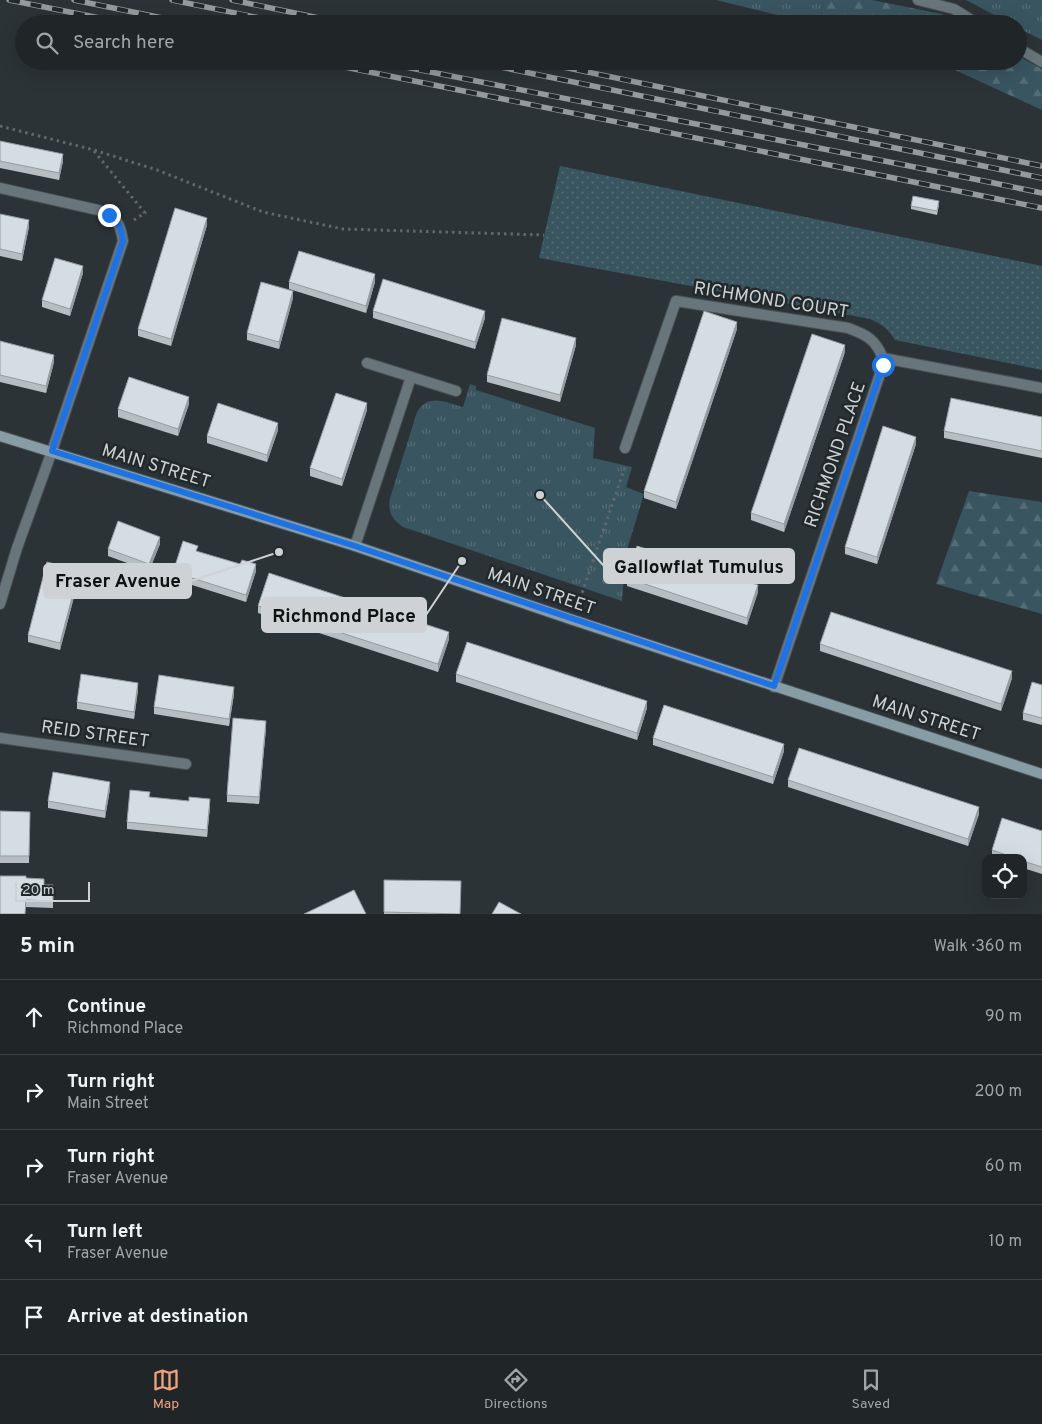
<!DOCTYPE html>
<meta charset="utf-8">
<style>
:root{--surface:#202628;--page:#2d3234;--text:#f1f3f6;--muted:#a2a5a8;--line:#3d4345;--accent:#f2a17e}
body{margin:0;font-family:Overpass,sans-serif;background:var(--page);color:var(--text)}
.controls{position:absolute;right:15px;bottom:15px;display:grid;overflow:hidden;border-radius:10px;box-shadow:0 5px 20px #0002}
.controls button{width:45px;height:45px;display:grid;place-items:center;padding:0;border:0;border-bottom:1px solid var(--line);background:var(--surface);color:var(--text);font:25px sans-serif}
.scale{position:absolute;left:15px;bottom:12px;width:75px;box-sizing:border-box;padding-left:5px;border:2px solid #ced2d4;border-top:0;font-size:14px;line-height:18px;white-space:nowrap;color:#ced2d4;-webkit-text-stroke:4px #21292b;paint-order:stroke}
.stop{position:absolute;width:15px;height:15px;margin:-11px;border:4px solid #1a73e8;border-radius:50%;background:#fff}
.stop.end{background:#1a73e8;border-color:#fff;box-shadow:0 1px 5px #0008}
.list{margin:0;padding:0;list-style:none}
h2{display:flex;justify-content:space-between;align-items:center;height:65px;margin:0;padding:0 20px;font-size:21px}
h2 small{font-size:16px;font-weight:400;color:var(--muted)}
.list li{display:grid;grid-template-columns:32px 1fr auto;gap:15px;align-items:center;box-sizing:border-box;height:75px;padding:0 20px;border-top:1px solid var(--line)}
.list b{display:block;font-size:19px;white-space:nowrap}
.list p{margin:0;font-size:16px;white-space:nowrap;color:var(--muted)}
.list em{font-size:16px;font-style:normal;color:var(--muted)}
.icon{flex:none;width:28px;height:28px;fill:none;stroke:currentColor;stroke-width:2;stroke-linecap:round;stroke-linejoin:round}
.map{position:relative;flex:none;width:1042px;height:914px;overflow:hidden}
.search{position:absolute;background:var(--surface);box-shadow:0 5px 20px #0002;left:15px;right:15px;top:15px;height:55px;display:flex;align-items:center;gap:12px;box-sizing:border-box;padding:0 18px;border-radius:28px;color:var(--muted);font-size:19px}
.sheet{height:440px;background:var(--surface)}
nav{display:flex;justify-content:space-around;align-items:center;box-sizing:border-box;height:70px;border-top:1px solid var(--line);background:var(--surface);font-size:14px;color:var(--muted)}
nav a{display:grid;justify-items:center;gap:2px}
nav .on{color:var(--accent)}
.map>svg:first-child{display:block}
</style>
<div class="map">
<svg width="1042" height="914" viewBox="0 0 1042 914">
<defs>
<pattern id="grass-tufts" width="24" height="20" patternUnits="userSpaceOnUse" patternTransform="scale(1.25)"><rect width="24" height="20" fill="#395560"/><path d="M3 7l-1-3M5 7V3M7 7l1-3M15 17l-1-3M17 17v-4M19 17l1-3" fill="none" stroke="#546d76"/></pattern>
<pattern id="forest-firs" width="22" height="20" patternUnits="userSpaceOnUse" patternTransform="scale(1.25)"><rect width="22" height="20" fill="#395560"/><path d="M5 1l3.5 6h-7zM16 11l3.5 6h-7z" fill="#546d76"/></pattern>
<pattern id="garden-dots" width="8" height="8" patternUnits="userSpaceOnUse" patternTransform="scale(1.25)"><rect width="8" height="8" fill="#395560"/><path d="M2 2h.1M6 6h.1" fill="none" stroke="#546d76" stroke-width="1.8" stroke-linecap="round"/></pattern>
</defs>
<rect width="100%" height="100%" fill="#2b3336"/>
<path fill="url(#grass-tufts)" d="M716 0H823L820 24H814Z
M966 0H1042V40L1018 28V24H1011Z
M470 384 476 386V390L595 428 593 458 632 467 626 487 644 494 626 553 622 601 403 527C393 520 387 512 390 498L417 412C428 393 445 402 463 407Z"/>
<path fill="url(#forest-firs)" d="M823 0H872L942 14 959 24H820Z
M1018 56 1042 69V110L953 69 930 61H1018Z
M969 491 1042 502V614L936 584Z"/>
<path fill="url(#garden-dots)" d="M560 166 1042 266V370L895 340C888 329 882 324 870 319L539 258Z"/>
<g fill="none" stroke-linecap="round" stroke-linejoin="round">
<g stroke="#485052" stroke-width="12">
<path id="service" d="M918 0 954 9 978 24
M1018 48 1042 62
M367 363 456 391
M355 546 411 377"/>
</g>
<g stroke="#485052" stroke-width="12">
<path id="minor" d="M0 188 98 210C116 218 120 221 123 241L52 451 17 548 0 604
M625 448 676 301 848 328C867 335 875 339 883 358
M774 687 883 365V358L1042 388
M0 738 186 764"/>
</g>
<g stroke="#485052" stroke-width="12">
<path id="secondary" d="M0 436 355 546 573 620 1042 774"/>
</g>
<path stroke="#61686a" stroke-width="3" stroke-dasharray="2.5 4" stroke-linecap="butt" d="M0 126 94 150 157 170 263 212 343 229 544 235
M94 151 145 213 134 220
M578 605 626 464"/>
<use href="#service" stroke="#68767c" stroke-width="10"/>
<use href="#minor" stroke="#68767c" stroke-width="10"/>
<use href="#secondary" stroke="#879da6" stroke-width="10"/>
<g stroke="#959b9d" stroke-width="5.5">
<path id="rail" d="M9 0 130 24
M74 0 192 24
M172 0 289 24
M232 0 348 24
M315 61 1042 208
M376 61C598 106 821 147 1042 193
M471 61 1042 178
M534 61 1042 166"/>
</g>
<use href="#rail" stroke="#21292b" stroke-width="4" stroke-dasharray="11" stroke-linecap="butt"/>
</g>
<path fill="#b6bec2" d="M0 141 63 161 59 180 0 168Z
M939 205 937 215 911 209V206Z
M0 214 29 227 22 261 0 256Z
M207 225 171 346 138 336V329Z
M83 273 70 316 42 307V300Z
M289 282H375L366 313 289 289Z
M293 298 279 349 247 340V333Z
M373 311 485 318 475 349 373 318Z
M737 329 676 509 644 498V491Z
M0 341 54 362 46 393 0 382Z
M576 345 560 402 487 382V375Z
M845 352 784 532 751 520V513Z
M189 404 178 436 118 417V409Z
M367 410 342 486 310 476V468Z
M1042 417V458L944 438V431Z
M278 430 267 462 207 443V436Z
M916 444 877 564 845 554V547Z
M160 544 149 571 108 556V549Z
M198 552 240 564 256 571 246 602 173 579V572Z
M79 578 60 650 28 642V635Z
M627 578 758 592 747 625 627 586Z
M258 606 449 639 438 672 258 613Z
M820 644 1012 678 1001 711 820 651Z
M456 674 647 708 637 740 456 682Z
M1042 685V725L1023 720V713Z
M138 690 134 719 77 709V702Z
M234 694 229 726 154 714V707Z
M266 728 259 804 227 802V795Z
M653 738 784 751 773 784 653 745Z
M788 780 979 814 968 846 788 787Z
M110 789 105 818 48 808V801Z
M150 797 210 806 207 837 127 829V822Z
M0 811 30 812 29 863H0Z
M1042 831V874L1023 868V858L992 857V850Z
M26 878 44 885H53V908L26 907Z
M384 880 460 914H384Z"/>
<path fill="#949b9e" d="M63 154V161L59 180V173Z
M207 218V225L171 346V339Z
M29 220V227L22 261V254Z
M83 266V273L70 316V309Z
M375 274V282L366 313V306Z
M293 291V298L279 349V342Z
M485 311V318L475 349V342Z
M737 322V329L676 509V502Z
M576 338V345L560 402V395Z
M845 345V352L784 532V524Z
M54 355V362L46 393V386Z
M189 397V404L178 436V429Z
M367 403V410L342 486V479Z
M278 423V430L267 462V455Z
M916 437V444L877 564V557Z
M160 537V544L149 571V564Z
M256 564V571L246 602V595Z
M79 571V578L60 650V643Z
M758 585V592L747 625V618Z
M449 632V639L438 672V664Z
M1012 671V678L1001 711V704Z
M138 683V690L134 719V712Z
M234 687V694L229 726V719Z
M647 701V708L637 740V733Z
M266 721V728L259 804V797Z
M784 744V751L773 784V777Z
M110 782V789L105 818V811Z
M210 799V806L207 837V830Z
M979 807V814L968 846V839Z"/>
<path fill="#d4dde1" stroke="#949b9e" d="M0 141 63 154 59 173 0 161Z
M913 196 939 201 937 211 911 206Z
M175 208 207 218 171 339 138 329Z
M0 214 29 220 22 254 0 249Z
M299 251 375 274 366 306 289 282Z
M55 258 83 266 70 309 42 300Z
M383 279 485 311 475 342 373 311Z
M261 282 293 291 279 342 247 333Z
M704 311 737 322 676 502 644 491Z
M502 318 576 338 560 395 487 375Z
M812 334 845 345 784 524 751 513Z
M0 341 54 355 46 386 0 375Z
M129 377 189 397 178 429 118 409Z
M336 393 367 403 342 479 310 468Z
M951 398 1042 417V451L944 431Z
M218 403 278 423 267 455 207 436Z
M883 426 916 437 877 557 845 547Z
M118 521 160 537 149 564 108 549Z
M183 541 198 546 196 551 240 564 242 560 256 564 246 595 173 572Z
M637 546 758 585 747 618 627 578Z
M47 562 79 571 60 643 28 635Z
M269 573 449 632 438 664 258 606Z
M831 612 1012 671 1001 704 820 644Z
M467 642 647 701 637 733 456 674Z
M81 674 138 683 134 712 77 702Z
M159 675 234 687 229 719 154 707Z
M1032 682 1042 685V718L1023 713Z
M664 705 784 744 773 777 653 738Z
M233 718 266 721 259 797 227 795Z
M799 748 979 807 968 839 788 780Z
M53 772 110 782 105 811 48 801Z
M130 790 150 792 149 797 189 801V797L210 799 207 830 127 822Z
M0 811 30 812 29 856H0Z
M1002 818 1042 831V867L1023 861V858H1015L992 850Z
M0 876H26V878L44 879V885H53V901L26 900 25 914H0Z
M384 880 461 881 460 914 384 912Z
M354 890 366 914H304Z
M499 902 521 914H492Z"/>
<g fill="none" stroke-linecap="round" stroke-linejoin="round">
<path stroke="#1a73e8" stroke-width="6" d="M109 215C120 222 121 228 123 241L52 451 355 546 774 686 883 365"/>
</g>
<g text-anchor="middle" dominant-baseline="central" stroke-width="5" stroke-linejoin="round" paint-order="stroke">
<g font-size="18" fill="#ced2d4" stroke="#21292b">
<text transform="translate(771 301) rotate(9)">RICHMOND COURT</text>
<text transform="translate(836 455) rotate(-71)">RICHMOND PLACE</text>
<text transform="translate(156 467) rotate(17)">MAIN STREET</text>
<text transform="translate(541 592) rotate(19)">MAIN STREET</text>
<text transform="translate(926 719) rotate(18)">MAIN STREET</text>
<text transform="translate(95 735) rotate(8)">REID STREET</text>
</g>
</g>
<path fill="none" stroke="#ced2d4" stroke-width="2" d="M540 495L604 566M279 552L191 581M462 561L426 615"/>
<g fill="#ced2d4" stroke="#21292b" stroke-width="2">
<circle cx="540" cy="495" r="5"/>
<circle cx="279" cy="552" r="5"/>
<circle cx="462" cy="561" r="5"/>
</g>
<g fill="#ced2d4" stroke="#ced2d4" stroke-width="2">
<rect x="604" y="549" width="190" height="34" rx="5"/>
<rect x="44" y="564" width="147" height="34" rx="5"/>
<rect x="262" y="598" width="164" height="34" rx="5"/>
</g>
<g font-size="19" text-anchor="middle" font-weight="bold" fill="#111">
<text x="699" y="573">Gallowflat Tumulus</text>
<text x="118" y="587">Fraser Avenue</text>
<text x="344" y="622">Richmond Place</text>
</g>
</svg>
<div class="controls">
<button><svg class="icon" aria-label="locate" viewBox="0 0 24 24"><circle cx="12" cy="12" r="6"/><path d="M12 2v4M12 18v4M2 12h4M18 12h4"/></svg></button>
</div>
<div class="scale">20 m</div>
<div class="stop" style="left:883px;top:365px"></div>
<div class="stop end" style="left:109px;top:215px"></div>
<div class="search"><svg class="icon" aria-label="search" viewBox="0 0 24 24"><circle cx="10" cy="10" r="6"/><path d="M15 15l6 6"/></svg>Search here</div>
</div>
<section class="sheet">
<h2>5 min<small>Walk · 360 m</small></h2>
<ul class="list">
<li><svg class="icon" aria-label="ahead" viewBox="0 0 24 24"><path d="M12 20V5M6 11l6-6 6 6"/></svg><div><b>Continue</b><p>Richmond Place</p></div><em>90 m</em></li>
<li><svg class="icon" aria-label="right" viewBox="0 0 24 24"><path d="M7 20v-9h11M14 6l5 5-5 5"/></svg><div><b>Turn right</b><p>Main Street</p></div><em>200 m</em></li>
<li><svg class="icon" aria-label="right" viewBox="0 0 24 24"><path d="M7 20v-9h11M14 6l5 5-5 5"/></svg><div><b>Turn right</b><p>Fraser Avenue</p></div><em>60 m</em></li>
<li><svg class="icon" aria-label="left" viewBox="0 0 24 24"><path d="M17 20v-9H6M10 6l-5 5 5 5"/></svg><div><b>Turn left</b><p>Fraser Avenue</p></div><em>10 m</em></li>
<li><svg class="icon" aria-label="arrive" viewBox="0 0 24 24"><path d="M6 21V4h12l-3 4 3 4H6"/></svg><div><b>Arrive at destination</b></div></li>
</ul>
</section>
<nav>
<a class="on"><svg class="icon" aria-label="map" viewBox="0 0 24 24"><path d="M3 6l6-2 6 2 6-2v14l-6 2-6-2-6 2zM9 4v14M15 6v14"/></svg>Map</a>
<a><svg class="icon" aria-label="directions" viewBox="0 0 24 24"><path d="M12 3l9 9-9 9-9-9zM9 14v-3h6M13 9l2 2-2 2"/></svg>Directions</a>
<a><svg class="icon" aria-label="saved" viewBox="0 0 24 24"><path d="M7 4h10v16l-5-4-5 4z"/></svg>Saved</a>
</nav>
